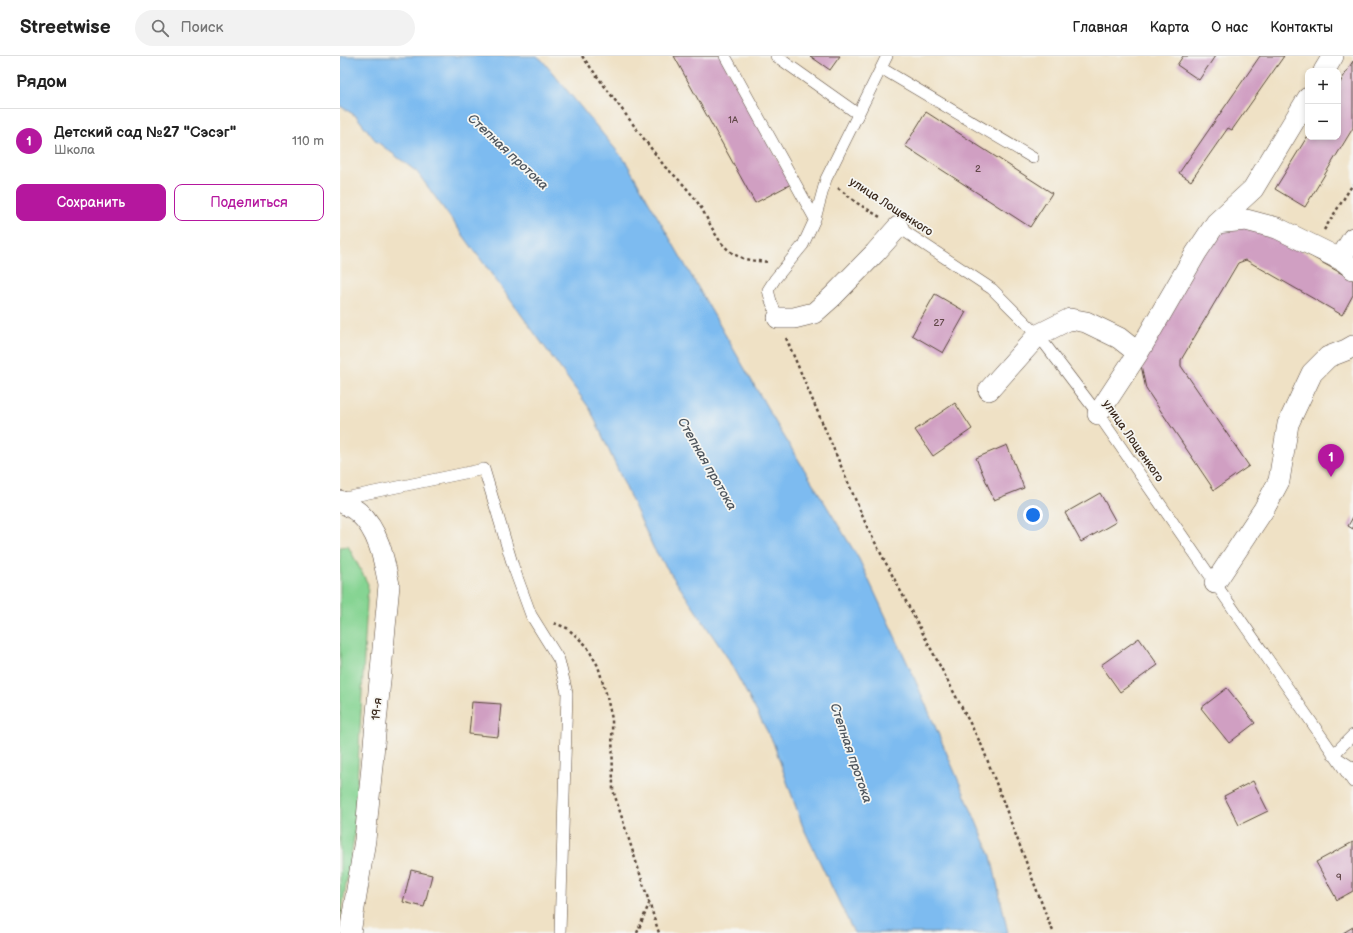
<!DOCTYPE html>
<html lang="ru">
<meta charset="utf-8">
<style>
:root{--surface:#fff;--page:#f2f2f2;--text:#222;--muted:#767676;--line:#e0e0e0;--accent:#b5179e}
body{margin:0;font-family:"Balsamiq Sans",sans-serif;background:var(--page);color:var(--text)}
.controls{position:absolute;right:12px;top:12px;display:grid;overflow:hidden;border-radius:8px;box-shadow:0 2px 6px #0003}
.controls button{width:36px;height:36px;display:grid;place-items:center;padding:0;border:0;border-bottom:1px solid var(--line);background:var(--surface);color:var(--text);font:20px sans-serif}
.you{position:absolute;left:693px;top:459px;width:14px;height:14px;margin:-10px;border:3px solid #fff;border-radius:50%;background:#1a73e8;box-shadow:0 0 0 6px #1a73e833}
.badge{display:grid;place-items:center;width:26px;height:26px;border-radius:50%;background:var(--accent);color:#fff;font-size:13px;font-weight:700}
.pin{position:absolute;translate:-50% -33px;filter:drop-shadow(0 1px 2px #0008)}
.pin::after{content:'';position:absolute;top:21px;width:14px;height:12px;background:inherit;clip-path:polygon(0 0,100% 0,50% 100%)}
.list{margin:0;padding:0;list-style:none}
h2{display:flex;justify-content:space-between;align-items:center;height:52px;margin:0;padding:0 16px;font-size:17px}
h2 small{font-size:13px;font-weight:400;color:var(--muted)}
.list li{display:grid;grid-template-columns:26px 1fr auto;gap:12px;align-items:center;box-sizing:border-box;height:64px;padding:0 16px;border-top:1px solid var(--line)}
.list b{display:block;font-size:15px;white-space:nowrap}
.list p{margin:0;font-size:13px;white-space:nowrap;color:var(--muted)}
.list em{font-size:13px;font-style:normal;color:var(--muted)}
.actions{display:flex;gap:8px;padding:12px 16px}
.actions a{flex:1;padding:9px 0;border:1px solid var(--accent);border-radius:8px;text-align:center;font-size:14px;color:var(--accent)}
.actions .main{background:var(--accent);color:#fff}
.icon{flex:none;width:22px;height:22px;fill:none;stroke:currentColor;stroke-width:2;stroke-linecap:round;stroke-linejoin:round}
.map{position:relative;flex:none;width:1013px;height:877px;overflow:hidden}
header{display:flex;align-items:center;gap:24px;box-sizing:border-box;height:56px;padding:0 20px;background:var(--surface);border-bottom:1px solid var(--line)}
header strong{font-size:19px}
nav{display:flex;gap:22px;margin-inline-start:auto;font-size:14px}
.search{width:280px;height:36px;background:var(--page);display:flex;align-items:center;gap:10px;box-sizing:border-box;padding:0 14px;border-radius:22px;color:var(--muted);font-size:15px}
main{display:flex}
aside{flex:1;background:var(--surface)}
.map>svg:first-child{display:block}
</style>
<header>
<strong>Streetwise</strong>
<div class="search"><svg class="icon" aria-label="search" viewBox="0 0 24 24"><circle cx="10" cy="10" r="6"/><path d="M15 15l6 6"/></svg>Поиск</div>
<nav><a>Главная</a><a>Карта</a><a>О нас</a><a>Контакты</a></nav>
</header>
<main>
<aside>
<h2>Рядом<small></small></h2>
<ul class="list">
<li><span class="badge">1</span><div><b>Детский сад №27 &quot;Сэсэг&quot;</b><p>Школа</p></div><em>110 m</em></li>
</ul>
<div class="actions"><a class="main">Сохранить</a><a>Поделиться</a></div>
</aside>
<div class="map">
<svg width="1013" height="877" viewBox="0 0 1013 877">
<rect width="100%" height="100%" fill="#f6f6f2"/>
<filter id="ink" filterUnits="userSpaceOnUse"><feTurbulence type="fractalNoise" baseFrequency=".025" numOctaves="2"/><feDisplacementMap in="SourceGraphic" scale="8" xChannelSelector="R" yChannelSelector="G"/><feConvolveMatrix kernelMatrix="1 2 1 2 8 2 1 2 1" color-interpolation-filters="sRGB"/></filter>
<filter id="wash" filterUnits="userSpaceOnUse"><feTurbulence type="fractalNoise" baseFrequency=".012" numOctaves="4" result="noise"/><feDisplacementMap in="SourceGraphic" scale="16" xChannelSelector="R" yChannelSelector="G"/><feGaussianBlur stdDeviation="0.9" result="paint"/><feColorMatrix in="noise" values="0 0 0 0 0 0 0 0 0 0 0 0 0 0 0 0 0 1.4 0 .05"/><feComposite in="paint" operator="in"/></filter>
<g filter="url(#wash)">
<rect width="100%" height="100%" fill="#efe1c5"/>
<path fill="#86d493" stroke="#607f58" d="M8 490 28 528 14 782 0 865V491Z"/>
<path fill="#7dbbf0" stroke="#5c7287" d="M0 0H197L202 4 286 106 436 367 519 503 573 619 651 800 668 877H514L463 771 433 686 387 601 314 493 250 353 77 116 36 85 16 60 0 50Z"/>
<g id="blocks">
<path fill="#d09fc2" d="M334 0H381L451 128 415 147Z
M470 0H500L490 14Z
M843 0H875L859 24 837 9Z
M920 0H944L892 74 888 72 851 125 839 117Z
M1013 5V72L965 151 935 133 967 81H998V30Z
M586 56 712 137 690 171 565 90Z
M890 167 923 173 1013 224V239L1002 259 906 204 898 207 841 304V310L909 410 874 434 806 333 801 309 865 187Z
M595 238 626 256 603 297 572 279Z
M615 347 632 373 593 400 575 374Z
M667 389 684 432 654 444 636 402Z
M760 437 776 466 741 486 725 457Z
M1013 461V473L1008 470Z
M799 582 818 609 780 636 761 609Z
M887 632 915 667 889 687 861 652Z
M132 646 161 648 158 681 129 678Z
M913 725 928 755 899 769 884 740Z
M1013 786V835L997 844 976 806Z
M71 814 92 819 84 851 63 846Z
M1013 871V877H1003Z"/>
</g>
</g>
<g filter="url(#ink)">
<use href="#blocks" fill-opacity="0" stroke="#564537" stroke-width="1"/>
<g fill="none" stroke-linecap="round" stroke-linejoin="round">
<g stroke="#564537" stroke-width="12">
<path id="service" d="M385 0 475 163
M436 0 518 58
M541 12 693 102
M558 171 652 233 698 279 758 358 1013 726
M438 262 431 245 428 234 435 223 463 189 475 163 486 123 547 0
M0 443 144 413 173 510 191 559 219 604 227 637 220 877
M1013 679 993 699 1013 712"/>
</g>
<g stroke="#564537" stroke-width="22">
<path id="minor" d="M984 15 993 0
M876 167 906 164 937 172 1004 205 1013 213
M1000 203 1013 182
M438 262H454L474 257 492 241 535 197 558 171
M649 334 698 279 730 263 746 266 779 282 798 297
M758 358 798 297 856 197 876 167 913 133 968 42
M0 445C6 449 14 452 19 457 39 475 44 504 49 529L25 784 10 877
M875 527 924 453 939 425 948 368 972 317 988 301 1006 294 1013 290"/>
</g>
<path stroke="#564537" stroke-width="2.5" stroke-dasharray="3 3" stroke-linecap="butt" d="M242 0 325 111C339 123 350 135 360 150 370 166 377 188 394 198 405 205 417 205 430 206
M498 132 517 147 540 161
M984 174 1013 128
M446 282 528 473 642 690 710 869 714 877
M214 567 227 572 246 589 258 610 266 637 272 663 273 734 319 877
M297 877 309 848"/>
<use href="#service" stroke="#fff" stroke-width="11"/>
<use href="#minor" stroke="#fff" stroke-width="21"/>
</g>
</g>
<g text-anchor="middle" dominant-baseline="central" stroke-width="3.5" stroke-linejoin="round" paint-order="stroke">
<g font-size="10" fill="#604747">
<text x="393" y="64">1А</text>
<text x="638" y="113">2</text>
<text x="599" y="267">27</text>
<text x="999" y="821">9</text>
</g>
<g font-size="12" fill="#3b2a1e" stroke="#f6f6f2">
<text transform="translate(551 151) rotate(33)">улица Лощенкого</text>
<text transform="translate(793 385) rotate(55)">улица Лощенкого</text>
<text transform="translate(37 653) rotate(-85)">19-я</text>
</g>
<g font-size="13" font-style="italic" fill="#4f565d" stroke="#f6f6f2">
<text transform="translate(168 96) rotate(43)">Степная протока</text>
<text transform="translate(367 408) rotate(60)">Степная протока</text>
<text transform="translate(511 697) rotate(71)">Степная протока</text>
</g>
</g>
</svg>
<div class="controls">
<button>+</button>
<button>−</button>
</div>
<div class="you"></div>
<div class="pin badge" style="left:991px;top:421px">1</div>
</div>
</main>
